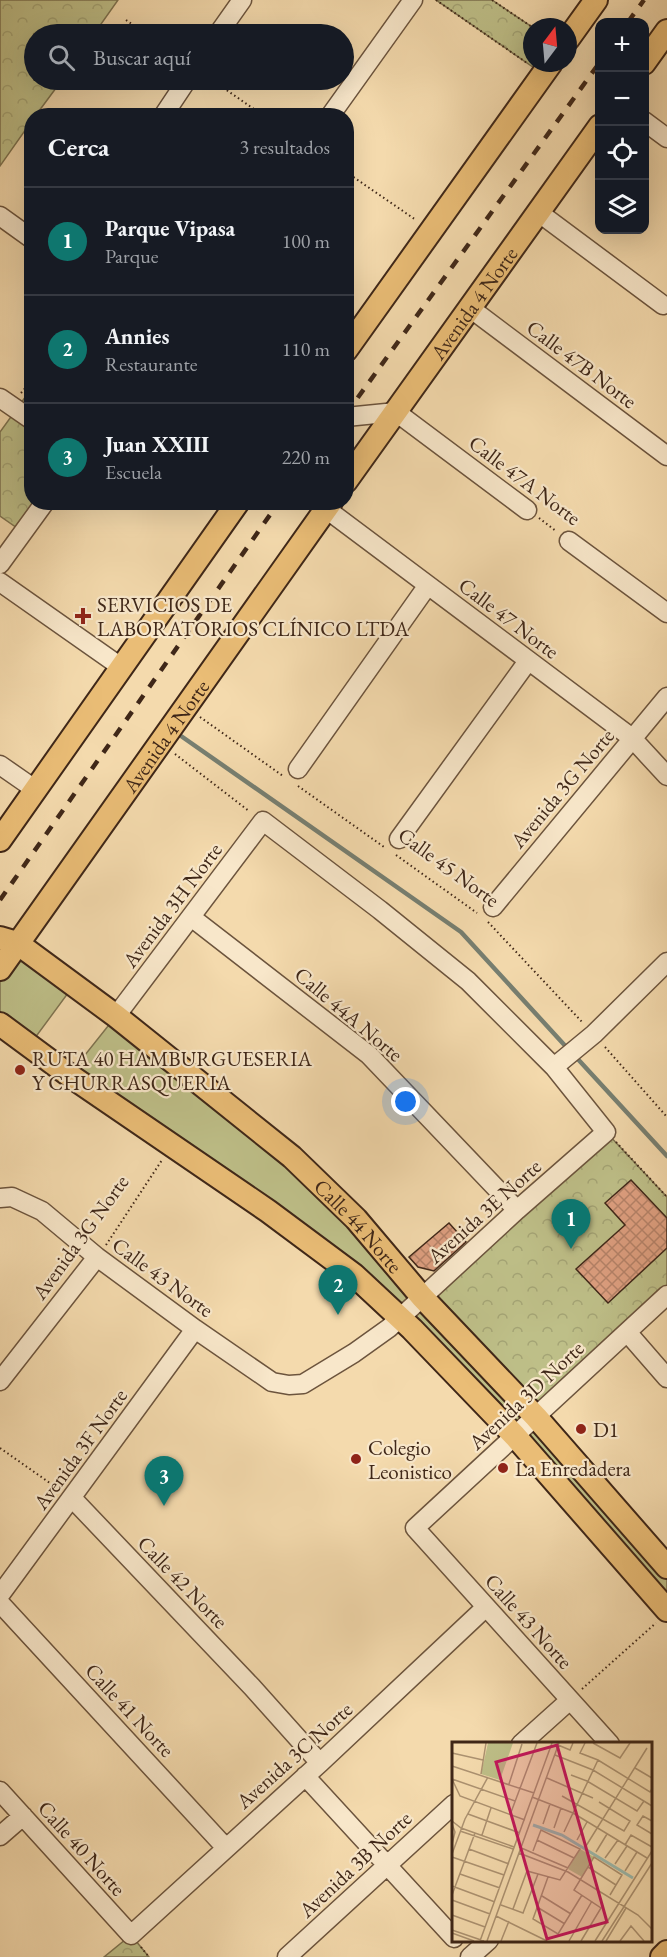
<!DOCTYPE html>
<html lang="es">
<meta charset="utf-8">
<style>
:root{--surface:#171b24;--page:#242831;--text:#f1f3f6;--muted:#9ea1a6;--line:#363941;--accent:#0f766e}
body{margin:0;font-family:"EB Garamond",serif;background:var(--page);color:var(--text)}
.controls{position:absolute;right:18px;top:18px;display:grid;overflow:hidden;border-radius:12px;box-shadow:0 6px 24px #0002}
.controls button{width:54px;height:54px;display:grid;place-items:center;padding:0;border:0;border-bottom:2px solid var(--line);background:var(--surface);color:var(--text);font:30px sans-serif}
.compass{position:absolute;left:523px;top:18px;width:54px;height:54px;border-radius:50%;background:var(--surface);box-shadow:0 6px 24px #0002;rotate:16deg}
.you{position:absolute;left:406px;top:1102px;width:21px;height:21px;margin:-15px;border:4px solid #fff;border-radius:50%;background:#1a73e8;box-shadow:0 0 0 9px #1a73e833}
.badge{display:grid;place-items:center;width:39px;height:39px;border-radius:50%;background:var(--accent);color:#fff;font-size:20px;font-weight:700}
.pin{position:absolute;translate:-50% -50px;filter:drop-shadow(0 2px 3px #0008)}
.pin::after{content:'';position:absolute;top:32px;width:21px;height:18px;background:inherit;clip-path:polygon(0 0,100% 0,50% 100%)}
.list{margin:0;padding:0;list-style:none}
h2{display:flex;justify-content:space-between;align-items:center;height:78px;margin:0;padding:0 24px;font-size:26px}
h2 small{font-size:20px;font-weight:400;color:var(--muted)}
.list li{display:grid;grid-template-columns:39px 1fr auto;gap:18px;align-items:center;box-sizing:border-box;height:108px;padding:0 24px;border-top:2px solid var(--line)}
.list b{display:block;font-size:22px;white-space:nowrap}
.list p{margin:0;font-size:20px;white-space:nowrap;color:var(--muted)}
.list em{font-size:20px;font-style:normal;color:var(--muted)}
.icon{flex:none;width:33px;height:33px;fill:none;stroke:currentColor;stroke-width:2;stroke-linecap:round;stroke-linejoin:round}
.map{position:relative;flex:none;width:667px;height:1957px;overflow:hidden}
.search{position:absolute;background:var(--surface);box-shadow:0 6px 24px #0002;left:24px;top:24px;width:330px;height:66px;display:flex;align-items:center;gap:15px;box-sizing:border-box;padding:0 21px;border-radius:33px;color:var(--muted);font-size:22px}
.panel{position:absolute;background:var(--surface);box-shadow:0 6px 24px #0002;left:24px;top:108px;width:330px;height:402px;border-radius:24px}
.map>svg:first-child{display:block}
</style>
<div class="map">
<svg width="667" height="1957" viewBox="0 0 667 1957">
<defs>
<pattern id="park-crowns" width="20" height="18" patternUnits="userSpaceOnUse" patternTransform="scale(1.5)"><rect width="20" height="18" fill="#bebf88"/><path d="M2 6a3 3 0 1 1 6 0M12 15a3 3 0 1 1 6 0" fill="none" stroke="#a4a475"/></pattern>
<pattern id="building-cross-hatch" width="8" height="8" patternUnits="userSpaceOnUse" patternTransform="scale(1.5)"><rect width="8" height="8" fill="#de9f80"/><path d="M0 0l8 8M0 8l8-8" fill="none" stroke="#b58268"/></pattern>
</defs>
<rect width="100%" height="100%" fill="#f4daad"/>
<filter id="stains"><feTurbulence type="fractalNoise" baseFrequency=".00333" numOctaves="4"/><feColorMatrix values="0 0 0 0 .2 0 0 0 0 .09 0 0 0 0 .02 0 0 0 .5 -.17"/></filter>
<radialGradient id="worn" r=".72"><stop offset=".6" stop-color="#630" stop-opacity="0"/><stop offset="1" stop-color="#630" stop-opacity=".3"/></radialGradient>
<path fill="#bebf88" stroke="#7e7350" stroke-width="1.5" d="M17 943 74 985 29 1046 0 1024V969Z
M116 1016 292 1157 667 1567V1610L412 1329 69 1075Z"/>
<path fill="url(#park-crowns)" stroke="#7e7350" stroke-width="1.5" d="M0 0H118L94 34H34V80H62L36 115 32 116 31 122 0 166Z
M436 0H492L532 27V63H551L543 74Z
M31 389 32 502 40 503 20 530 0 516V432Z
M606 1132 667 1197V1295L536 1417 422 1297Z
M131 1935 149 1957H104Z"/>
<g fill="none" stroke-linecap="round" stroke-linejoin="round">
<path stroke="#777f71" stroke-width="4.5" d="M181 736 461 932 569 1050
M575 1056 667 1156"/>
</g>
<path fill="url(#building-cross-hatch)" stroke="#3f2718" stroke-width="1.5" d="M631 1180 667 1218V1248L608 1303 576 1269 625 1225 605 1203Z
M449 1223 466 1242 434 1271 418 1267 409 1257Z"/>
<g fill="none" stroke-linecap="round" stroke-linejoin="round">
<g stroke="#6c543d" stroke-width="21">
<path id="minor" d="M218 34 242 0
M163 116 187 80
M330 116 413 0
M644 121 667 138
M538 212 663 305
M0 216 32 239
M470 308 667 456
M0 398 32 420
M346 417 396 412 527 510
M317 502 632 738 667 776
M569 541 667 613
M0 564 45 502
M0 582 121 667
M0 765 36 790
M298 769 428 585
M399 839 528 661
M493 907 667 697
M191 917 369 1055 517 1210
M554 1067 594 1034 667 962
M0 1198 12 1197 42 1211 97 1257 195 1329 272 1382 289 1385 303 1384 354 1353 389 1328 517 1210 606 1132 554 1067 468 981 380 910 263 821 116 1016
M627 1332 667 1378
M0 1381 97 1257
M72 1498 252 1687 320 1763
M0 1595 195 1329
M0 1603 226 1848
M521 1744 570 1700
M610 1744 415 1528 667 1295
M305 1776 454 1938
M0 1791 131 1935 320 1763 486 1607
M0 1836 23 1816
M287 1957 454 1804
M470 1957 489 1940"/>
</g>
<g stroke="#3f2718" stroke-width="26">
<g id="major">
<path d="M568 39 596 0"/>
<path d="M644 63 667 31"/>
<path d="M346 350 551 63"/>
<path id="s1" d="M346 481 600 126"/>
<path d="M0 840 238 502"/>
<path id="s2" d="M0 938 17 943 116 1016 292 1157 356 1219 422 1297 536 1417 667 1567"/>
<path id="s3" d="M0 969 331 502"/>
<path d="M0 1024 69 1075 268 1211 354 1275 412 1329 515 1436 667 1610"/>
<path d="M662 1957 667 1952"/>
</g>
</g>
<path stroke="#3f2718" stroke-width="2" stroke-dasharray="1.5 3" stroke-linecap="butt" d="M436 0 527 63
M492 0 532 27
M126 20 146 34
M212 80 264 116
M346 172 416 220
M21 393 32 380
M293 502 303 510
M539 518 556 531
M200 717 283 776
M175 754 249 811
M298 786 384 847
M396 855 477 913
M488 922 583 1023
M605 1047 667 1117
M616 1142 667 1197
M106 1245 162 1160
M0 1448 57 1488
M582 1689 656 1623
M141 1947 149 1957"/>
<use href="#minor" stroke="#f8e7ca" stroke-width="18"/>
<use href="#major" stroke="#eabd76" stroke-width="22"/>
<path stroke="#3f2718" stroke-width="4.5" stroke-dasharray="10 10" stroke-linecap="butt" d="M628 22 644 0
M346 414 600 62
M0 900 279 502"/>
</g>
<g fill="#8f2418" stroke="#f8e7ca" stroke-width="2">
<path d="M80 607h6v6h6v6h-6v6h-6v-6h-6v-6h6z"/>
<circle cx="20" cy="1070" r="6"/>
<circle cx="581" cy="1429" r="6"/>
<circle cx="356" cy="1459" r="6"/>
<circle cx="503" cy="1468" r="6"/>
</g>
<g text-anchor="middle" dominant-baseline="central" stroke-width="4.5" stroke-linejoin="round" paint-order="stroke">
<g font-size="21" fill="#3f2718" stroke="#f8e7ca">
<text stroke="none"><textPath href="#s1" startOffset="219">Avenida 4 Norte</textPath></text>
<text transform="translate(582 364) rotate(37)">Calle 47B Norte</text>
<text transform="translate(525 480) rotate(37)">Calle 47A Norte</text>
<text transform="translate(509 618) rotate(37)">Calle 47 Norte</text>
<text stroke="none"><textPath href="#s3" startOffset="286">Avenida 4 Norte</textPath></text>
<text transform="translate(562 788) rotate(-50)">Avenida 3G Norte</text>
<text transform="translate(449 867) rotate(36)">Calle 45 Norte</text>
<text transform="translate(172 905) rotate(-53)">Avenida 3H Norte</text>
<text transform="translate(349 1014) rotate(40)">Calle 44A Norte</text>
<text transform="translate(484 1211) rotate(-42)">Avenida 3E Norte</text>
<text stroke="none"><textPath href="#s2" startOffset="462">Calle 44 Norte</textPath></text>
<text transform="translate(80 1237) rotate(-54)">Avenida 3G Norte</text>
<text transform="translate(163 1277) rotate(36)">Calle 43 Norte</text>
<text transform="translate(526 1395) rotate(-43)">Avenida 3D Norte</text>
<text transform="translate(80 1449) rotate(-54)">Avenida 3F Norte</text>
<text transform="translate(183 1582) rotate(46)">Calle 42 Norte</text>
<text transform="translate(529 1621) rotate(48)">Calle 43 Norte</text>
<text transform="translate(130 1710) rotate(47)">Calle 41 Norte</text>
<text transform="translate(294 1755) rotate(-42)">Avenida 3C Norte</text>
<text transform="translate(82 1848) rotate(48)">Calle 40 Norte</text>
<text transform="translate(355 1864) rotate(-43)">Avenida 3B Norte</text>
</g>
<g font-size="21" fill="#3f2718" stroke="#f8e7ca" text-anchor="start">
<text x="97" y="604">SERVICIOS DE<tspan x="97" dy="24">LABORATORIOS CLÍNICO LTDA</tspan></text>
<text x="32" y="1058">RUTA 40 HAMBURGUESERIA<tspan x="32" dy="24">Y CHURRASQUERIA</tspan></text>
<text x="593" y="1429">D1</text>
<text x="368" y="1447">Colegio<tspan x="368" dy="24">Leonistico</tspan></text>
<text x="515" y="1468">La Enredadera</text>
</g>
</g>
<g transform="translate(452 1742)">
<rect width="200" height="200" fill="#f4daad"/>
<path d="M36 1H61L48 38 29 32ZM128 107 142 115 130 135 116 127Z" fill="#bebf88"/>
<path fill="none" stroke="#9cbaad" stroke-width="3" d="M81 83 110 93 181 136"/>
<path fill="none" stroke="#ac9271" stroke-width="1.5" d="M133 1 128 11 146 18 198 50 200 47M141 1 168 16 178 1M106 3 118 8 121 1M0 11 31 18M103 13 141 28 200 64M0 24 82 51M183 26 200 36M29 32 34 1M119 33 135 39 185 69 192 59M95 36 141 56M0 37 8 54 73 78M0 37 63 59M57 42 70 2M110 54 172 89 178 79 147 60M80 55 121 71 195 116M16 72 68 91M58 73 85 1M0 79 9 86 62 105M200 79 191 74 185 83 200 92M0 82 3 90 0 102M91 82 98 62M102 86 109 66M8 89 61 107M112 90 146 18M30 93 39 66M85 98 122 116M125 98 135 80M173 103 179 93 200 105M134 104 195 6M67 105 116 126M17 107 57 122M144 110 155 92M67 111 116 130 186 173 200 187M0 112 13 77 36 35M0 115 52 133M153 116 166 98M163 122 175 104M136 125 164 143M173 129 185 110M8 132 48 146M96 135 81 177 106 192 130 153M0 144 43 160M0 153 23 91M90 154 119 172M0 158 38 172M49 163 71 171 86 132M85 165 113 182M61 167 75 129 108 138 128 107 89 88 81 109M0 173 33 185M44 174 95 199M0 188 32 199M0 191 22 199M28 199 100 1M35 199 107 1M49 199 57 179M117 199 140 159M129 199 149 166 122 148 142 115 170 133 158 153M143 199 200 109M150 199 200 121M154 199 174 166M168 199 179 184 192 199"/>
<path fill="#c2185b" fill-opacity="0.15" stroke="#c2185b" stroke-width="3" d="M105 3 155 180 95 197 44 20Z"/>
<rect width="200" height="200" fill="none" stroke="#3f2718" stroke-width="3"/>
</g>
<rect width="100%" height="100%" filter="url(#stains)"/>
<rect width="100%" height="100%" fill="url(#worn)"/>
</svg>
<div class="controls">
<button>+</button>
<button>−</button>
<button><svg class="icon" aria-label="locate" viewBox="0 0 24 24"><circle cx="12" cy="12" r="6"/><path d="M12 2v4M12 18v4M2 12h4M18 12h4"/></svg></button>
<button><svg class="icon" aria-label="layers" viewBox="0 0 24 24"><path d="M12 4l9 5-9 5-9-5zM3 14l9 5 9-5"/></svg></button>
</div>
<svg class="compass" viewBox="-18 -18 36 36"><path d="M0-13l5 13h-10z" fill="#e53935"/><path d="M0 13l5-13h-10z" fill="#9ea1a6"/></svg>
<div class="you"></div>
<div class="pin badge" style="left:571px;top:1249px">1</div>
<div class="pin badge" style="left:338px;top:1315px">2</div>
<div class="pin badge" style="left:164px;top:1506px">3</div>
<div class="search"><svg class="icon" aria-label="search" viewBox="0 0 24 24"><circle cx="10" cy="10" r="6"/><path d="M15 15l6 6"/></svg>Buscar aquí</div>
<section class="panel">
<h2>Cerca<small>3 resultados</small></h2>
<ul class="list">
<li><span class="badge">1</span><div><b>Parque Vipasa</b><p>Parque</p></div><em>100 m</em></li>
<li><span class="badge">2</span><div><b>Annies</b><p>Restaurante</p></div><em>110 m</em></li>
<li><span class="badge">3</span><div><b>Juan XXIII</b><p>Escuela</p></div><em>220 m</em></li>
</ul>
</section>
</div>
